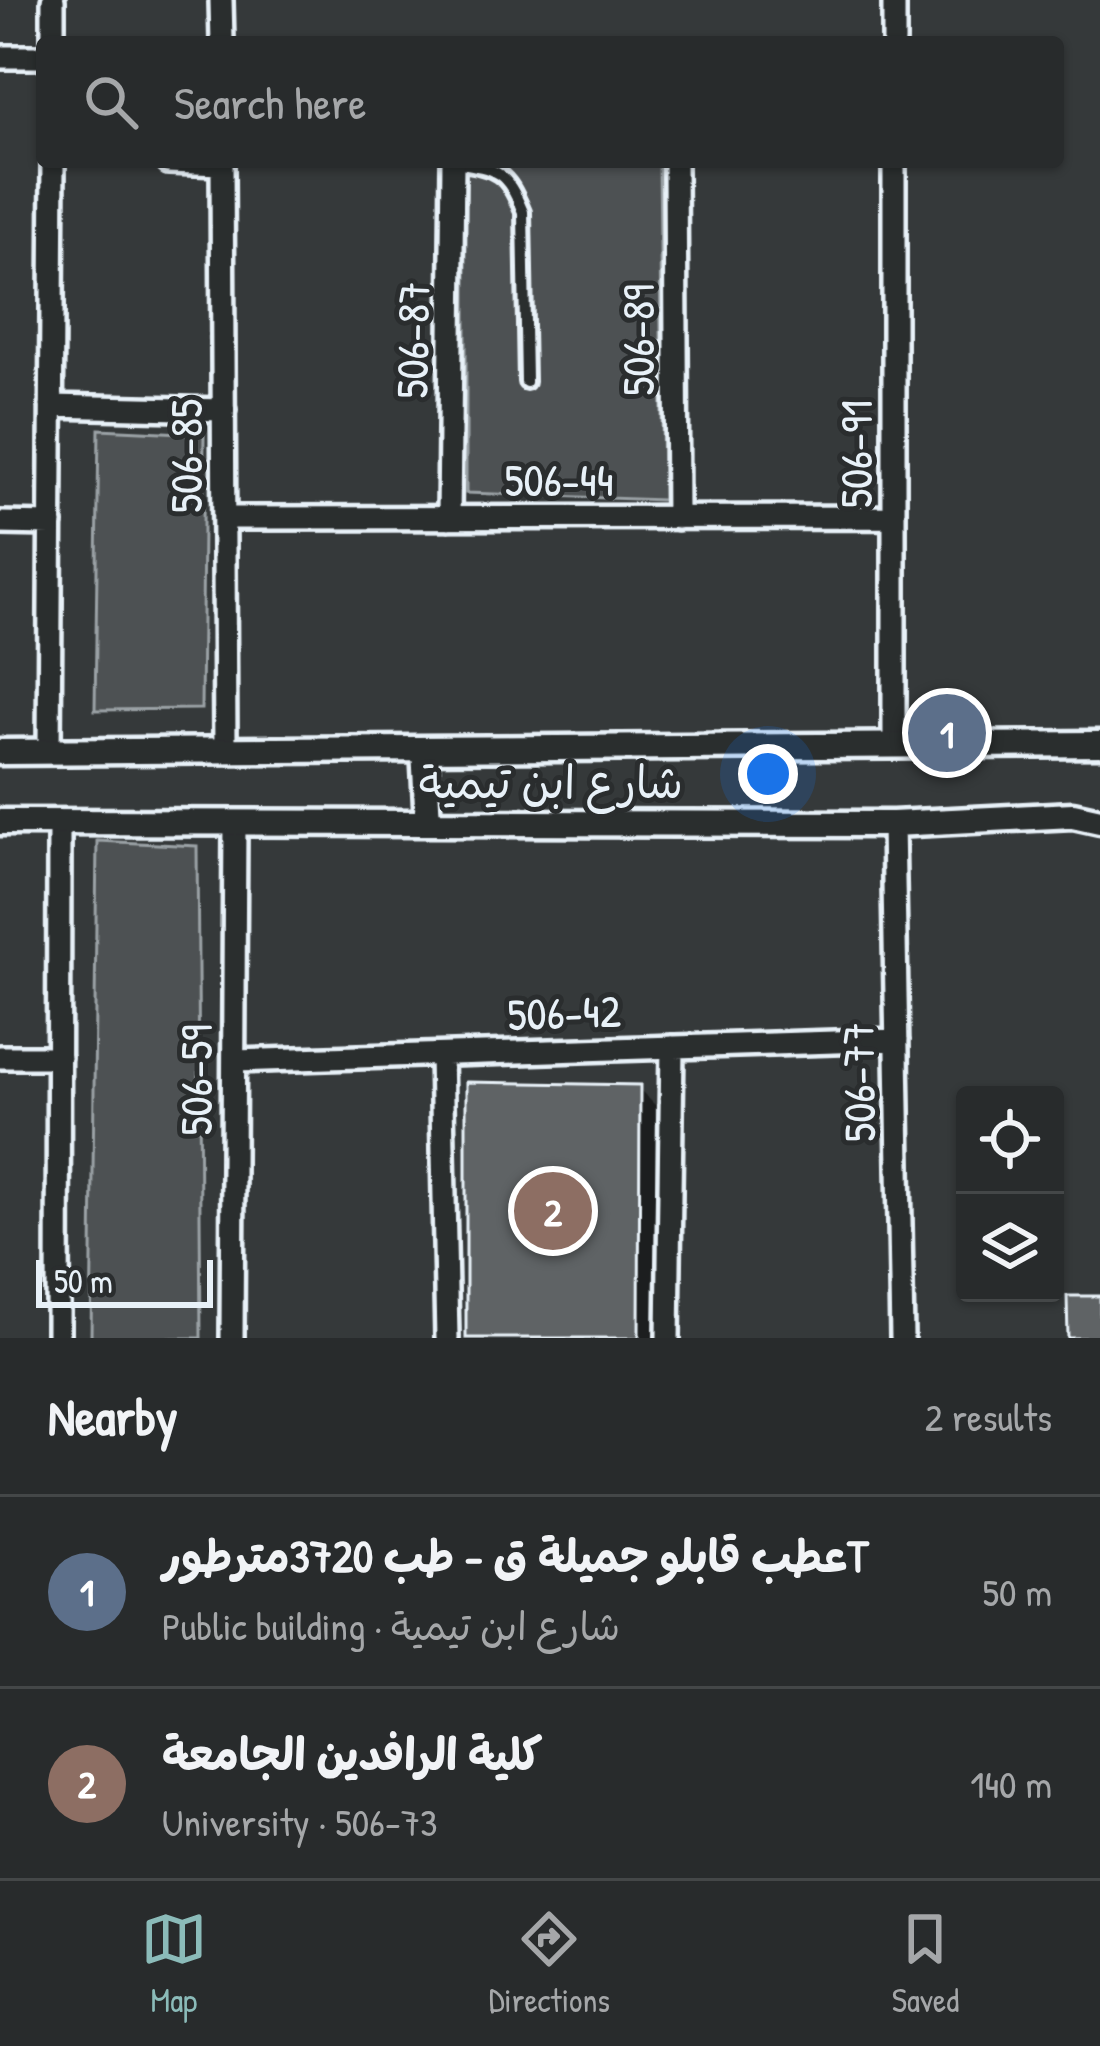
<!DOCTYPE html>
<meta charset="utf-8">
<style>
:root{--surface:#282b2c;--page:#343738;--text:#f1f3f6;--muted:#a5a7a9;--line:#444748;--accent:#8bbbb9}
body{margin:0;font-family:"Patrick Hand","Playpen Sans Arabic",sans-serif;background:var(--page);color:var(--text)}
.controls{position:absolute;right:36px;bottom:36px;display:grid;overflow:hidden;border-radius:12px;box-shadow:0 3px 9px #0004}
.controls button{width:108px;height:108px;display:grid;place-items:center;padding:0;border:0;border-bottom:3px solid var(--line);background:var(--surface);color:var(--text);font:60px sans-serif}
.scale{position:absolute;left:36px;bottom:30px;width:177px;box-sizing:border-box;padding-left:12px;border:6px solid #e8f1f8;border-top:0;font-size:33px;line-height:42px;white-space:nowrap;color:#e8f1f8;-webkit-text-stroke:9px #2a2d2e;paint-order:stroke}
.you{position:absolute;left:768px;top:774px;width:42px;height:42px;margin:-30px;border:9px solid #fff;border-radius:50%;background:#1a73e8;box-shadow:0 0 0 18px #1a73e833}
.badge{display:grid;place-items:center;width:78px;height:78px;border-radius:50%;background:var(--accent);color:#fff;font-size:39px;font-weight:700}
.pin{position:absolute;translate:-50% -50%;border:6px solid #fff;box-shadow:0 3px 12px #0006}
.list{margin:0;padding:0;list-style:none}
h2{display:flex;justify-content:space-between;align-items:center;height:156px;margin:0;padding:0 48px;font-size:51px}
h2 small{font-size:39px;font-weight:400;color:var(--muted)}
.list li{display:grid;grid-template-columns:78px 1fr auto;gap:36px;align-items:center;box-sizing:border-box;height:192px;padding:0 48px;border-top:3px solid var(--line)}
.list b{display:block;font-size:45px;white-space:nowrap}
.list p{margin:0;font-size:39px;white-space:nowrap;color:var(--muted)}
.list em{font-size:39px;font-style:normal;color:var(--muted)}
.icon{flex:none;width:66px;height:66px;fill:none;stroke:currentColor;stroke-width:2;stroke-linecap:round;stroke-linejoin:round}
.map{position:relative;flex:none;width:1100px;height:1338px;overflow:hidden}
.search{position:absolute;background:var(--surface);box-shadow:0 3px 9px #0004;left:36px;right:36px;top:36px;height:132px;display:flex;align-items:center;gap:30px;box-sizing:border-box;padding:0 42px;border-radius:12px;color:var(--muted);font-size:45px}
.sheet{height:540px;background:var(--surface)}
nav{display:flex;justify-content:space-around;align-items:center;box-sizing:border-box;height:168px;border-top:3px solid var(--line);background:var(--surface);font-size:33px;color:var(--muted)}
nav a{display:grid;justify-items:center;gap:6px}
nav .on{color:var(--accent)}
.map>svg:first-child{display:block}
</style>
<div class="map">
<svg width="1100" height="1338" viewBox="0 0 1100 1338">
<rect width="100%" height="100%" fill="#35393a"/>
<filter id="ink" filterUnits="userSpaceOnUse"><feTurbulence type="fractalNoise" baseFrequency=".00833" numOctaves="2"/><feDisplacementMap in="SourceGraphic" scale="24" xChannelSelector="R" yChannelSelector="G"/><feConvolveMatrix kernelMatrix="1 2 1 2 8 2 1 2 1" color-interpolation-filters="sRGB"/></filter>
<g filter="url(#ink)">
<path fill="#4d5152" stroke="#9aa1a5" stroke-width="3" d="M466 162H659L663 500 466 493Z
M99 429 204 434 201 709 95 710Z
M97 841 197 846 201 1338H91Z"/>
<path fill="#0007" d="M638 1088 655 1105V1338H469Z"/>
<path fill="#5f6365" stroke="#e8f1f8" stroke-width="3" d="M466 1082 640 1085 639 1338H466Z
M1067 1296H1100V1338H1068Z"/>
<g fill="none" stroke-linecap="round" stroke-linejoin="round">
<g stroke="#e8f1f8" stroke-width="20">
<path id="service" d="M456 162C498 169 506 171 523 212L526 382"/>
</g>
<g stroke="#e8f1f8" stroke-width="30">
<path id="minor" d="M221 0 222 42
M53 42V0
M894 42V0
M0 57H42
M169 162 222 164
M222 162 225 750
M675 162 677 518
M894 162V745
M51 406 224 410
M224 518 894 517
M449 518 453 162
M0 523 51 524
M49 751 53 162
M893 824 902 1338
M441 1055 447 1338
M0 1057H59
M234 1061 897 1040
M58 1338 59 823
M232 1338 235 822
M668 1338 672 1047"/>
</g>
<g stroke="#e8f1f8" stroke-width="33">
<path id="tertiary" d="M424 749 428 823
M0 752 1100 744
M0 822 893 824 1073 815 1100 821"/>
</g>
<use href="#service" stroke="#2a2d2e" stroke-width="10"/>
<use href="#minor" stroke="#2a2d2e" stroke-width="21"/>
<use href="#tertiary" stroke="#2a2d2e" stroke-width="24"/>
</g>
</g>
<g text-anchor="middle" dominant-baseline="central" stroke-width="10" stroke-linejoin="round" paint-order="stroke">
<g font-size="45" fill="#e8f1f8" stroke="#2a2d2e">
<text transform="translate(412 340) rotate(-89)">506-87</text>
<text transform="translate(637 340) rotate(-90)">506-89</text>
<text transform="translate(855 454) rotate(-90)">506-91</text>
<text transform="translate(185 456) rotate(-90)">506-85</text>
<text x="559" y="479">506-44</text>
<text x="551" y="781">شارع ابن تيمية</text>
<text transform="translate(564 1012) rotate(-2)">506-42</text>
<text transform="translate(195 1080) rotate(-90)">506-59</text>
<text transform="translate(858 1082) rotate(-91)">506-77</text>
</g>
</g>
</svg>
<div class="controls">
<button><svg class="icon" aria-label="locate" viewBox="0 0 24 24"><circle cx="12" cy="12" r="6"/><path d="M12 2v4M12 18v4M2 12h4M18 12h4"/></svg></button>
<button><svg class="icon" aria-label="layers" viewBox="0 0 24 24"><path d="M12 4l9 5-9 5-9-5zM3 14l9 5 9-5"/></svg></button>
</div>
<div class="scale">50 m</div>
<div class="you"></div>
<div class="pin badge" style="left:947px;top:733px;background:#5c6f8a">1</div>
<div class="pin badge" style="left:553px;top:1211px;background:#8d6e63">2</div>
<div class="search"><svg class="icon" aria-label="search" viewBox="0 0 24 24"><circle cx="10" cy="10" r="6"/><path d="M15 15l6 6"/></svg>Search here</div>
</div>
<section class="sheet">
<h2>Nearby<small>2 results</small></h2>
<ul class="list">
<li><span class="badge" style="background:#5c6f8a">1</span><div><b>عطب قابلو جميلة ق - طب 3720مترطورT</b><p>Public building · شارع ابن تيمية</p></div><em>50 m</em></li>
<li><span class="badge" style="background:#8d6e63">2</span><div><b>كلية الرافدين الجامعة</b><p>University · 506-73</p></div><em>140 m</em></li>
</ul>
</section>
<nav>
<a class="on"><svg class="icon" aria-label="map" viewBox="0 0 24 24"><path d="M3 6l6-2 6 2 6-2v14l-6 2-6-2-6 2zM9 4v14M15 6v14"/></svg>Map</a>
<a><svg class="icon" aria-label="directions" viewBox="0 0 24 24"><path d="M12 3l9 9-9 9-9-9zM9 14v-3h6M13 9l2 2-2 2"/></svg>Directions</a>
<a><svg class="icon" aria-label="saved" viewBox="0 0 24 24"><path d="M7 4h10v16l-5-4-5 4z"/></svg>Saved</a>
</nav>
